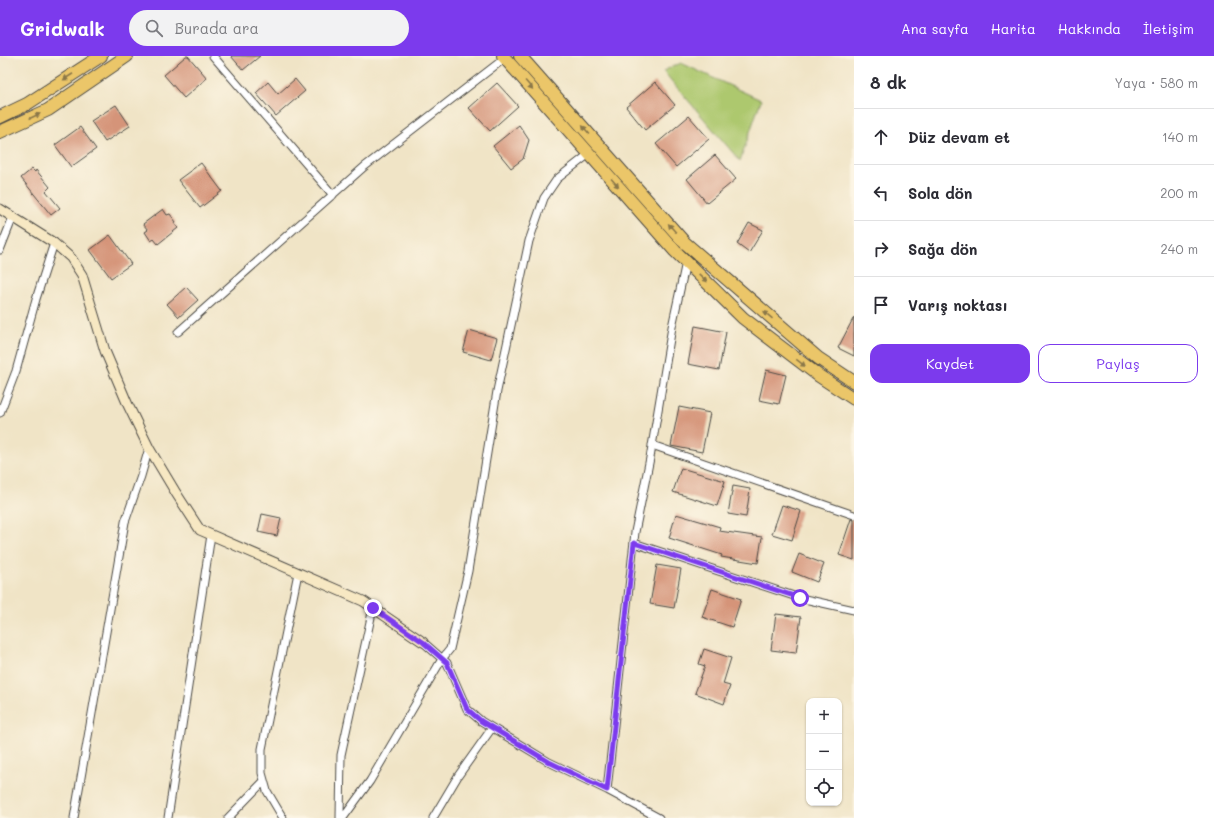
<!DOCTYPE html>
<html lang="tr">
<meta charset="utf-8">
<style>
:root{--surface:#fff;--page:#f2f2f3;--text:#2b2b33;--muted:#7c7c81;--line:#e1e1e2;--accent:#7c3aed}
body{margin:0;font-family:Mali,sans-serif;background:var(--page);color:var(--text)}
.controls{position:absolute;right:12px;bottom:12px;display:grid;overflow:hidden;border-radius:8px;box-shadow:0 1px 3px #0004}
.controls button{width:36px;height:36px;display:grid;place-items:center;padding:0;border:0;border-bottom:1px solid var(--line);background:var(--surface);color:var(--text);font:20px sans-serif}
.stop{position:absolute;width:12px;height:12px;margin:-9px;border:3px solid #7c3aed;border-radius:50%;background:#fff}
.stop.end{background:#7c3aed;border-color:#fff;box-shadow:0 1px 4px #0008}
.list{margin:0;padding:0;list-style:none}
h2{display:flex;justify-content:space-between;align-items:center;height:52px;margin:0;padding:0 16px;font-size:17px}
h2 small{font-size:13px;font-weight:400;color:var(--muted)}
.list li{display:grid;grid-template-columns:26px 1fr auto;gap:12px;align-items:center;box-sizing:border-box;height:56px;padding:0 16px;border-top:1px solid var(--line)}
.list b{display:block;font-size:15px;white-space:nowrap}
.list em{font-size:13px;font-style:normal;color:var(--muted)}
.actions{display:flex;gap:8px;padding:12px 16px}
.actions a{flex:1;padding:9px 0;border:1px solid var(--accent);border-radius:12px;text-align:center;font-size:14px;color:var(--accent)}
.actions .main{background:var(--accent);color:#fff}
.icon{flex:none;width:22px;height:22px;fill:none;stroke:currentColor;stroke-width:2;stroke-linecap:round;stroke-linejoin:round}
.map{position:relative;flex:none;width:854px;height:762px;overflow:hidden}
header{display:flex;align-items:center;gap:24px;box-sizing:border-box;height:56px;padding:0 20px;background:var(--accent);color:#fff}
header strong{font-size:19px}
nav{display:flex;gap:22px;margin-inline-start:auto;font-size:14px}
.search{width:280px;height:36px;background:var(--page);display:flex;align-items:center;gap:10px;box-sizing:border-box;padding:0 14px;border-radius:22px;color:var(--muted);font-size:15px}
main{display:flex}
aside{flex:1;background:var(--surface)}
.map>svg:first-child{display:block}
</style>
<header>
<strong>Gridwalk</strong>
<div class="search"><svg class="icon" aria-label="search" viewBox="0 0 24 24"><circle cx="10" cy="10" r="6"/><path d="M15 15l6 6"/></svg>Burada ara</div>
<nav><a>Ana sayfa</a><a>Harita</a><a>Hakkında</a><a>İletişim</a></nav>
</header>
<main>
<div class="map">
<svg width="854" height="762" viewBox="0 0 854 762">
<rect width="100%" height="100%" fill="#fcf5e5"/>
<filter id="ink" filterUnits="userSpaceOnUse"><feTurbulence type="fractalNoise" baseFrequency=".025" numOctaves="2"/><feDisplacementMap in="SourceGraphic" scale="8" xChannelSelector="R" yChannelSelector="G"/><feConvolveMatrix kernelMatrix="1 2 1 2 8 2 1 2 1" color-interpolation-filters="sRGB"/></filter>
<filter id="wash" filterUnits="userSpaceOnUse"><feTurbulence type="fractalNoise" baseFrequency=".012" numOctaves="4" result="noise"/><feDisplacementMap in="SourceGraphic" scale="16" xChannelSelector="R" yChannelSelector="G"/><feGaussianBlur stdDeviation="0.9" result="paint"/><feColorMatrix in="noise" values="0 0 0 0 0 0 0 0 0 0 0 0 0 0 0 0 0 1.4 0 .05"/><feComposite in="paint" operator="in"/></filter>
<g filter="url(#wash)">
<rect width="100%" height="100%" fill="#f0e4c6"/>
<path fill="#adc86e" stroke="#6c7a4c" d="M681 7 761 44 740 105 663 15Z"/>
<g id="blocks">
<path fill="#d59479" d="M186 0H188L207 22 184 42 164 19Z
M231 0H260L243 14Z
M295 23 305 35 276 60 256 37 268 26 278 38Z
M655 26 675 49 645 74 626 51Z
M497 27 518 50 490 75 469 52Z
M116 49 130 70 105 86 91 65Z
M689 60 709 83 676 111 656 88Z
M519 69 529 84 523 103 511 112 493 90Z
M80 71 96 93 71 111 55 89Z
M715 99 736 123 707 147 687 123Z
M201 107 222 135 200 152 178 124Z
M32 113 35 116 36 114 50 131 46 135 60 152 51 159 21 122Z
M163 153 167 159 170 158 176 166 174 167 178 172 158 188 154 183 151 185 145 176 148 174 143 168Z
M749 167 763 174 749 197 737 188Z
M110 179 131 208 111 222 90 194Z
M186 231 198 244 179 261 167 248Z
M854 261V300L838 292Z
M695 270 726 276 719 314 688 308Z
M469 274 497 282 491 304 463 296Z
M766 314 786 319 779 348 759 344Z
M679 351 710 357 702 396 671 390Z
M681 412 725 425 717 450 673 436Z
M733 430 750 433 746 461 728 458Z
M782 449 801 455 792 484 772 478Z
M262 458 281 462 277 480 258 476Z
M676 458 720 471 719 475 762 481 758 507 721 501 722 499 669 482Z
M851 463 854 464V504L839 499Z
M799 498 824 508 817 526 792 516Z
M657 509 681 513 674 552 650 548Z
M712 533 741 543 732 571 702 561Z
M776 558 801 561 796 597 771 594Z
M704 593 731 602 723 628 730 630 724 648 695 637 705 610 699 608Z"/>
</g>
</g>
<g filter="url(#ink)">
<use href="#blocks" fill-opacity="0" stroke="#494742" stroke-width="1"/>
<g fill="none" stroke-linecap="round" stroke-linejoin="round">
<g stroke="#494742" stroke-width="9">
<path id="street" d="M213 0 333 139
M0 194 13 161
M178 276 364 111 505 2
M0 357 16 315 36 243 54 187
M652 389 854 459
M634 487 800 542 854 554
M423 586 447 607 467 653 481 665 549 706 607 734 659 762
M607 734 635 476 650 402 672 271 686 206
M74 762 125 466 141 420 149 392
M168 762 211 479
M228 762 264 725
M283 762 267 735 262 717V693L298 517
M340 762 341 699 373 552
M343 762 370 725 442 603 450 593 468 515 497 335 529 185 544 142 557 123 589 98
M433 762 458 720 492 672"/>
</g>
<g stroke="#494742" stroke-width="11">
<path id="secondary" d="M0 153 54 187 71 202 82 219 105 295 128 349 149 392 176 437 200 474 363 545 423 586"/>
</g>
<g stroke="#494742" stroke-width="14">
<path id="highway" d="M503 0 675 195 743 262 819 320 854 343
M520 0 684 186 818 302 854 326
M0 61 27 48 101 0
M0 76 48 54 127 0"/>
</g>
<use href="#street" stroke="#fff" stroke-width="7"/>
<use href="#secondary" stroke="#f7e8c3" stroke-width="9"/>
<use href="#highway" stroke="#ebc669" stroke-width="12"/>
</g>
<defs><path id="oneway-solid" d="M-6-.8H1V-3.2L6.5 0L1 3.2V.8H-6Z"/></defs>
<g fill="#8b784a">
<use href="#oneway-solid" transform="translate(68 21) rotate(147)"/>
<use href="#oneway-solid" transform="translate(529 29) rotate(49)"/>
<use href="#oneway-solid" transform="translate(35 60) rotate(-25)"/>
<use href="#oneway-solid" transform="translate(586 74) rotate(-131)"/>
<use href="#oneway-solid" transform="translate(615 127) rotate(49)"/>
<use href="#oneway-solid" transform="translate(672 172) rotate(-131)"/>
<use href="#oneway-solid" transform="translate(703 222) rotate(44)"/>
<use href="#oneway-solid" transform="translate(768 259) rotate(-139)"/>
<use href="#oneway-solid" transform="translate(801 307) rotate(38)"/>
</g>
</g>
<g fill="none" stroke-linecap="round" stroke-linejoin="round" filter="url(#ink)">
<path stroke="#7c3aed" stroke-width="5" d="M373 552 423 586 447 607 467 653 481 665 549 706 607 734 634 487 800 542"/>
</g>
</svg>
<div class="controls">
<button>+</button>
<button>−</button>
<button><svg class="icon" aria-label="locate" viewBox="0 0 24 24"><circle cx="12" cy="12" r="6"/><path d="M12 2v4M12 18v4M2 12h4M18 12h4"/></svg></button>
</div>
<div class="stop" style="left:800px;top:542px"></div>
<div class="stop end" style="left:373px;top:552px"></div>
</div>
<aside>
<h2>8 dk<small>Yaya · 580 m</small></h2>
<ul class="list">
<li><svg class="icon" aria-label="ahead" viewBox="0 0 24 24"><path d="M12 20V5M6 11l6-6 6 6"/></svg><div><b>Düz devam et</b></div><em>140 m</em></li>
<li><svg class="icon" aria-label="left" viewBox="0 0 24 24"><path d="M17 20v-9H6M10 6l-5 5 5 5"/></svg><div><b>Sola dön</b></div><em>200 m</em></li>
<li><svg class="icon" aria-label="right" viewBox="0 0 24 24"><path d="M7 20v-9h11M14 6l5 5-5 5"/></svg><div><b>Sağa dön</b></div><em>240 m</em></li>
<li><svg class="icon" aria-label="arrive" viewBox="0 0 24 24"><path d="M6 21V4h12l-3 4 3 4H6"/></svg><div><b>Varış noktası</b></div></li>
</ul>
<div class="actions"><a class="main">Kaydet</a><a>Paylaş</a></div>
</aside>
</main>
